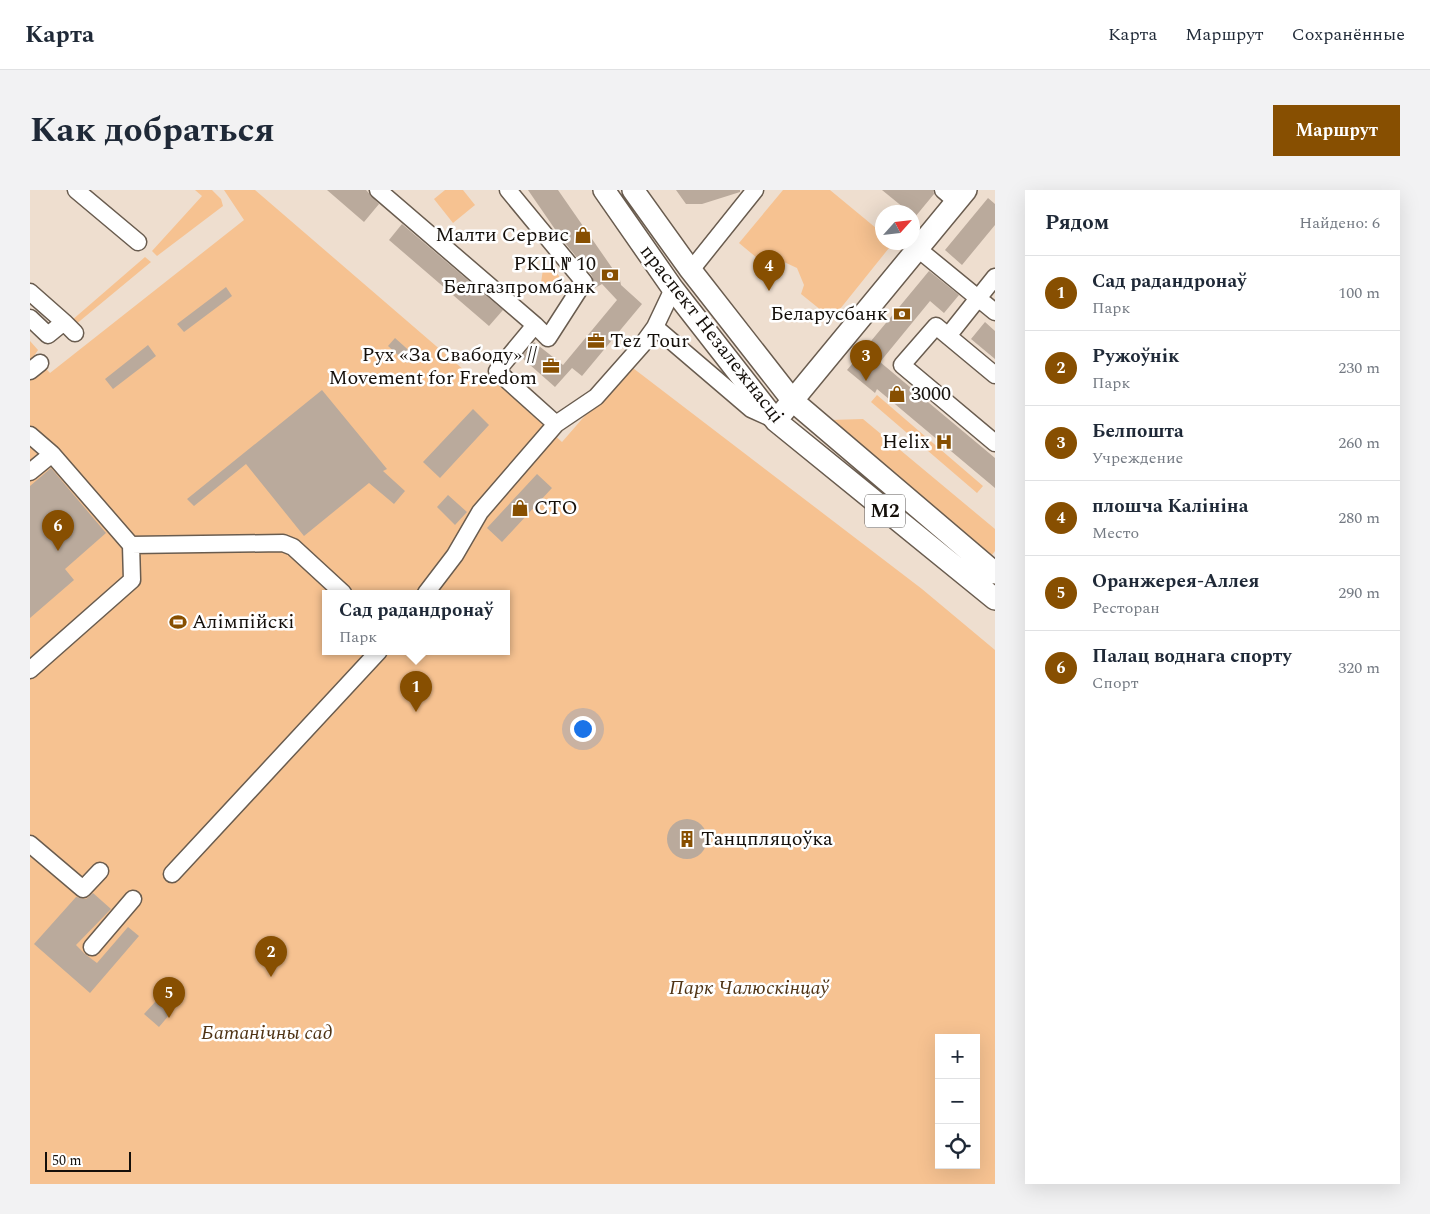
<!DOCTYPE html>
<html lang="ru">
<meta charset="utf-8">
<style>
:root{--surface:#fff;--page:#f2f2f3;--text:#1f2937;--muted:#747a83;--line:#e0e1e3;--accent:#874f01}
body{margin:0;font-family:Spectral,serif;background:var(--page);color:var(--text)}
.controls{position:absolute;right:15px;bottom:15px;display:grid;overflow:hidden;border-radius:0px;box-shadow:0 5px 20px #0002}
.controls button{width:45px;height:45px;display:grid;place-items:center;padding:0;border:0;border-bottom:1px solid var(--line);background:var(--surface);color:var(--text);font:25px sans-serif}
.compass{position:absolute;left:845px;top:15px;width:45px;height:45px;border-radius:50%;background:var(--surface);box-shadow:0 5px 20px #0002;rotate:63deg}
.scale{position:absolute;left:15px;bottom:12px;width:86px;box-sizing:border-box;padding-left:5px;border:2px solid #140f0a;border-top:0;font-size:14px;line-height:18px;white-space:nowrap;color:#140f0a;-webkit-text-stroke:4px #fff;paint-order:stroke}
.you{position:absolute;left:552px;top:538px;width:18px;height:18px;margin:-12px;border:4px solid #fff;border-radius:50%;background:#1a73e8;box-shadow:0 0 0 8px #1a73e833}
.badge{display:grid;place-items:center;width:32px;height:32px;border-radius:50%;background:var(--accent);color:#fff;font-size:16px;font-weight:700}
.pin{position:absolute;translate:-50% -41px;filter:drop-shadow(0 1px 2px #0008)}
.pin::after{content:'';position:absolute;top:26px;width:18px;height:15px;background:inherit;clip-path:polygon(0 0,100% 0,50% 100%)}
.popup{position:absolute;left:292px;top:400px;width:188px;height:65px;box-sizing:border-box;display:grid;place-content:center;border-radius:0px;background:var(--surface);filter:drop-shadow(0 1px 4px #0005);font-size:16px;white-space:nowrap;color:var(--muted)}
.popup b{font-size:19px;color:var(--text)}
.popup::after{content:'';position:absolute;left:50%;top:100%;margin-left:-10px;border:10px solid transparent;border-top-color:var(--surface)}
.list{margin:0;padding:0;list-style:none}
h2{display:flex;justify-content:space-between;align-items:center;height:65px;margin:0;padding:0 20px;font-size:21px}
h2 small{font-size:16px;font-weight:400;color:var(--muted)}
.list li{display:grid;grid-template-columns:32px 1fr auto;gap:15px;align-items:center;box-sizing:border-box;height:75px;padding:0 20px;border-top:1px solid var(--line)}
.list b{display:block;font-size:19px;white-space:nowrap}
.list p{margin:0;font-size:16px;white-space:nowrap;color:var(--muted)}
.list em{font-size:16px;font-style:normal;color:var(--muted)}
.icon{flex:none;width:28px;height:28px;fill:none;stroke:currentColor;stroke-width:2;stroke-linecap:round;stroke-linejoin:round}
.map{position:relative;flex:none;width:965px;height:994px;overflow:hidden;border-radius:0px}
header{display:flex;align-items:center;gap:30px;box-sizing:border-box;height:70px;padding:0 25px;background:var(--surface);border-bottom:1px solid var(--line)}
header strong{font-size:24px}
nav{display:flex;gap:28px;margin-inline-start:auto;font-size:18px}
.intro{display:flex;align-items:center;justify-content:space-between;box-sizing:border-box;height:120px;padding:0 30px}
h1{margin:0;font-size:35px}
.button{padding:12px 22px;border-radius:0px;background:var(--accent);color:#fff;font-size:18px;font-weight:700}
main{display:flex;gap:30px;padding:0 30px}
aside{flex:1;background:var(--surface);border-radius:0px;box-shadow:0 5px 20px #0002}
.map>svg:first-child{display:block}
</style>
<header>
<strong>Карта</strong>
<nav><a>Карта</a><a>Маршрут</a><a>Сохранённые</a></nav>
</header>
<div class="intro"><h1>Как добраться</h1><a class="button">Маршрут</a></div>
<main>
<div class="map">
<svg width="965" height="994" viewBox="0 0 965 994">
<rect width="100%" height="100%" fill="#eedecf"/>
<path fill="#f6c291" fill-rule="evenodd" d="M165 0H182L191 9 193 16 127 66 122 61 172 6Z
M194 0H225L449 193 458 184 532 252 599 175 892 399 965 460V994H0V151L8 160 4 166 20 183 214 30ZM296 403H476V461H296ZM909 848H946V975H909Z
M415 0H433L445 15 423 33 404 9Z
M753 0H800L852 43V52L863 53 802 129 771 104 774 95 767 78 754 72 739 78 709 53Z
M115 67 121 72 45 135 41 131Z
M513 79H524L529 86V96L523 100 511 93Z
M847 205 953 296 947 303 841 212Z
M833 229 965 339V361L962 365 800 230Z"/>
<path fill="#baaa9c" d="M297 0H336L349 14 334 32Z
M498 0H528L587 85H589L591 95 612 114 552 186 542 178 525 197 491 167 504 152 533 175 587 110 572 94 565 98 562 86 531 48Z
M646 0H710V2L672 14H656Z
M852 0H903L904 4 885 27 882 22H879Z
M958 8 965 14V35L932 75 915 60Z
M372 34 473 120 459 136 359 50Z
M899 81 929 105 914 123 900 111 850 172 965 268V298L847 199 845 203 817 180Z
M196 97 202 106 154 142 147 134Z
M955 132 965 141V169L941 149Z
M365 148 384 165 377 173 358 156Z
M118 155 126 166 83 199 75 189Z
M292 200 357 279 353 281 375 301 364 314 339 293 274 346 216 274 164 316 157 309Z
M443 219 459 235 410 288 393 272Z
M21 278 76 343 35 379 44 390 0 428V296Z
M507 284 522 298 472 352 457 338Z
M418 305 437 322 425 335 407 317Z
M637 649a20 20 0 1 1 40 0a20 20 0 1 1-40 0Z
M63 703 81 719 46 755 55 764 67 773 98 737 109 746 60 803 4 754 46 707 56 709Z
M126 811 140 824 129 837 114 824Z"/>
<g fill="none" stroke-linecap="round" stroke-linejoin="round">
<g stroke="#695c4f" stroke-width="19">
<path id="minor" d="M46 0 108 52
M348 0 505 135
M478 0 554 92 518 148 505 135 467 181 526 234 566 207 612 155 625 137 643 99
M913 0 927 12
M888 59 965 122
M659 78 665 75 725 0
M0 102 34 132 18 145 0 128
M34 132 45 143
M625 137 721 219 743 229
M918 146 965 87
M0 181 10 173
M965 185 906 136 872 175 965 253
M0 245 22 264 0 282
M101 355 253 353 263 357 313 403
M396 403 425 365 450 322 526 234
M0 480 102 390 101 355 22 264
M0 654 53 699 70 681
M142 684 349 461
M62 757 103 709"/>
</g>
<g stroke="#695c4f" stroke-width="24">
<path id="major" d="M574 0 643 99 746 231 965 409
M603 0 659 78 763 211 965 383
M753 222 936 0"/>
</g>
<use href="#minor" stroke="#fff" stroke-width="16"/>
<use href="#major" stroke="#fff" stroke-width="21"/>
</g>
<defs>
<g id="shop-bare" transform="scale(1.35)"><path d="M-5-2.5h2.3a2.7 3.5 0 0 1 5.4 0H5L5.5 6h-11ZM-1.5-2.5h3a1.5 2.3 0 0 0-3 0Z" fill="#874f01" stroke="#fff" stroke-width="2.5" paint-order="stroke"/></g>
<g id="bank-bare" transform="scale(1.35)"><path d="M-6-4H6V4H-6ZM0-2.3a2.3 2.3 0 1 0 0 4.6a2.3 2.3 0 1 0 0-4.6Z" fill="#874f01" stroke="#fff" stroke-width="2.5" paint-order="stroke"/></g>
<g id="office-bare" transform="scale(1.35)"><path d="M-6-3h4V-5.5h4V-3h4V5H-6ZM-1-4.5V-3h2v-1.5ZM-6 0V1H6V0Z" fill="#874f01" stroke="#fff" stroke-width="2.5" paint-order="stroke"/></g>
<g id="hospital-bare" transform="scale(1.35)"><path d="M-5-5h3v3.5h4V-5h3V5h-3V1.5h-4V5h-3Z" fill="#874f01" stroke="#fff" stroke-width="2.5" paint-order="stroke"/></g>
<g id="stadium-bare" transform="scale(1.35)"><path d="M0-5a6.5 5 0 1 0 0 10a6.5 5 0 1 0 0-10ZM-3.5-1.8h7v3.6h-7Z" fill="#874f01" stroke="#fff" stroke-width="2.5" paint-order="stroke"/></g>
<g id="building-bare" transform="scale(1.35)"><path d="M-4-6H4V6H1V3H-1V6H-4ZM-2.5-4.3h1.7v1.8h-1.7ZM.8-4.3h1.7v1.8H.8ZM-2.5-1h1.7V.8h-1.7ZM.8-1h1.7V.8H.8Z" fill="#874f01" stroke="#fff" stroke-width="2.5" paint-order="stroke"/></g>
</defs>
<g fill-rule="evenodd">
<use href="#shop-bare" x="553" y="45"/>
<use href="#bank-bare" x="580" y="85"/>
<use href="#bank-bare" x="872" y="124"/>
<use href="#office-bare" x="566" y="151"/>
<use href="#office-bare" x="521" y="176"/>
<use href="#shop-bare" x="867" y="204"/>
<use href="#hospital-bare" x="914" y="252"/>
<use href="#shop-bare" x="490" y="318"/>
<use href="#stadium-bare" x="148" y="432"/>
<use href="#building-bare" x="657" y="649"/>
</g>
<g text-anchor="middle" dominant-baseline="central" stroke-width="5" stroke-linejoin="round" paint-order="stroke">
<rect fill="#fff" stroke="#5a5754" stroke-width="1" x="835" y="304.5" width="40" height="33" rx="4"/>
<g font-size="19" font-weight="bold" fill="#140f0a">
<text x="855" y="321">М2</text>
</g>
<g font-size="20" fill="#140f0a" stroke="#fff" text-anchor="end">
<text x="539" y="45">Малти Сервис</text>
<text x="566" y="74">РКЦ № 10<tspan x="566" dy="23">Белгазпромбанк</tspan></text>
<text x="858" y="124">Беларусбанк</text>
<text x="580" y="151" text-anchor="start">Tez Tour</text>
<text x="507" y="165">Рух «За Свабоду» //<tspan x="507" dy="23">Movement for Freedom</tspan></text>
<text x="881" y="204" text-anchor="start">3000</text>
<text x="900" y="252">Helix</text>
<text x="504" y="318" text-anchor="start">СТО</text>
<text x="162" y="432" text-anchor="start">Алімпійскі</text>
<text x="671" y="649" text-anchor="start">Танцпляцоўка</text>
</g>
<g font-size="20" fill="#140f0a" stroke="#fff">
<text transform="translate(682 144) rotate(52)">праспект Незалежнасці</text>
</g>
<g font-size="20" font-style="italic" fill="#4f3314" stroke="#fff">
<text x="719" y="798">Парк Чалюскінцаў</text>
<text x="237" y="843">Батанічны сад</text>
</g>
</g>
</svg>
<div class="controls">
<button>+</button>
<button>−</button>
<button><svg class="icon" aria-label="locate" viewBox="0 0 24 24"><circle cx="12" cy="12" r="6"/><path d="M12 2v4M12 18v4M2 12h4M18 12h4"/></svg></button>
</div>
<svg class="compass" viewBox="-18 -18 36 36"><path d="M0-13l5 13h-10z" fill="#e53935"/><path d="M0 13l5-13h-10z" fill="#747a83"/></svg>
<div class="scale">50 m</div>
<div class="you"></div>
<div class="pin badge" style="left:386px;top:522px">1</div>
<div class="popup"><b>Сад радандронаў</b>Парк</div>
<div class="pin badge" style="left:241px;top:787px">2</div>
<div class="pin badge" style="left:836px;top:191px">3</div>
<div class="pin badge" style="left:739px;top:101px">4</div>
<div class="pin badge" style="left:139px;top:828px">5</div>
<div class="pin badge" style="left:28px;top:361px">6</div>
</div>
<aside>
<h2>Рядом<small>Найдено: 6</small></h2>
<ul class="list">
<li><span class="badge">1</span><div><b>Сад радандронаў</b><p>Парк</p></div><em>100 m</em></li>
<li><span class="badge">2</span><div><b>Ружоўнік</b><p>Парк</p></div><em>230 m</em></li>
<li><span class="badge">3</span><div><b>Белпошта</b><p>Учреждение</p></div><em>260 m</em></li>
<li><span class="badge">4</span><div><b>плошча Калініна</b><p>Место</p></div><em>280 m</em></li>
<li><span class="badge">5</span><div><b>Оранжерея-Аллея</b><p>Ресторан</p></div><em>290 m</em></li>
<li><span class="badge">6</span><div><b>Палац воднага спорту</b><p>Спорт</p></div><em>320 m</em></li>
</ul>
</aside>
</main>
